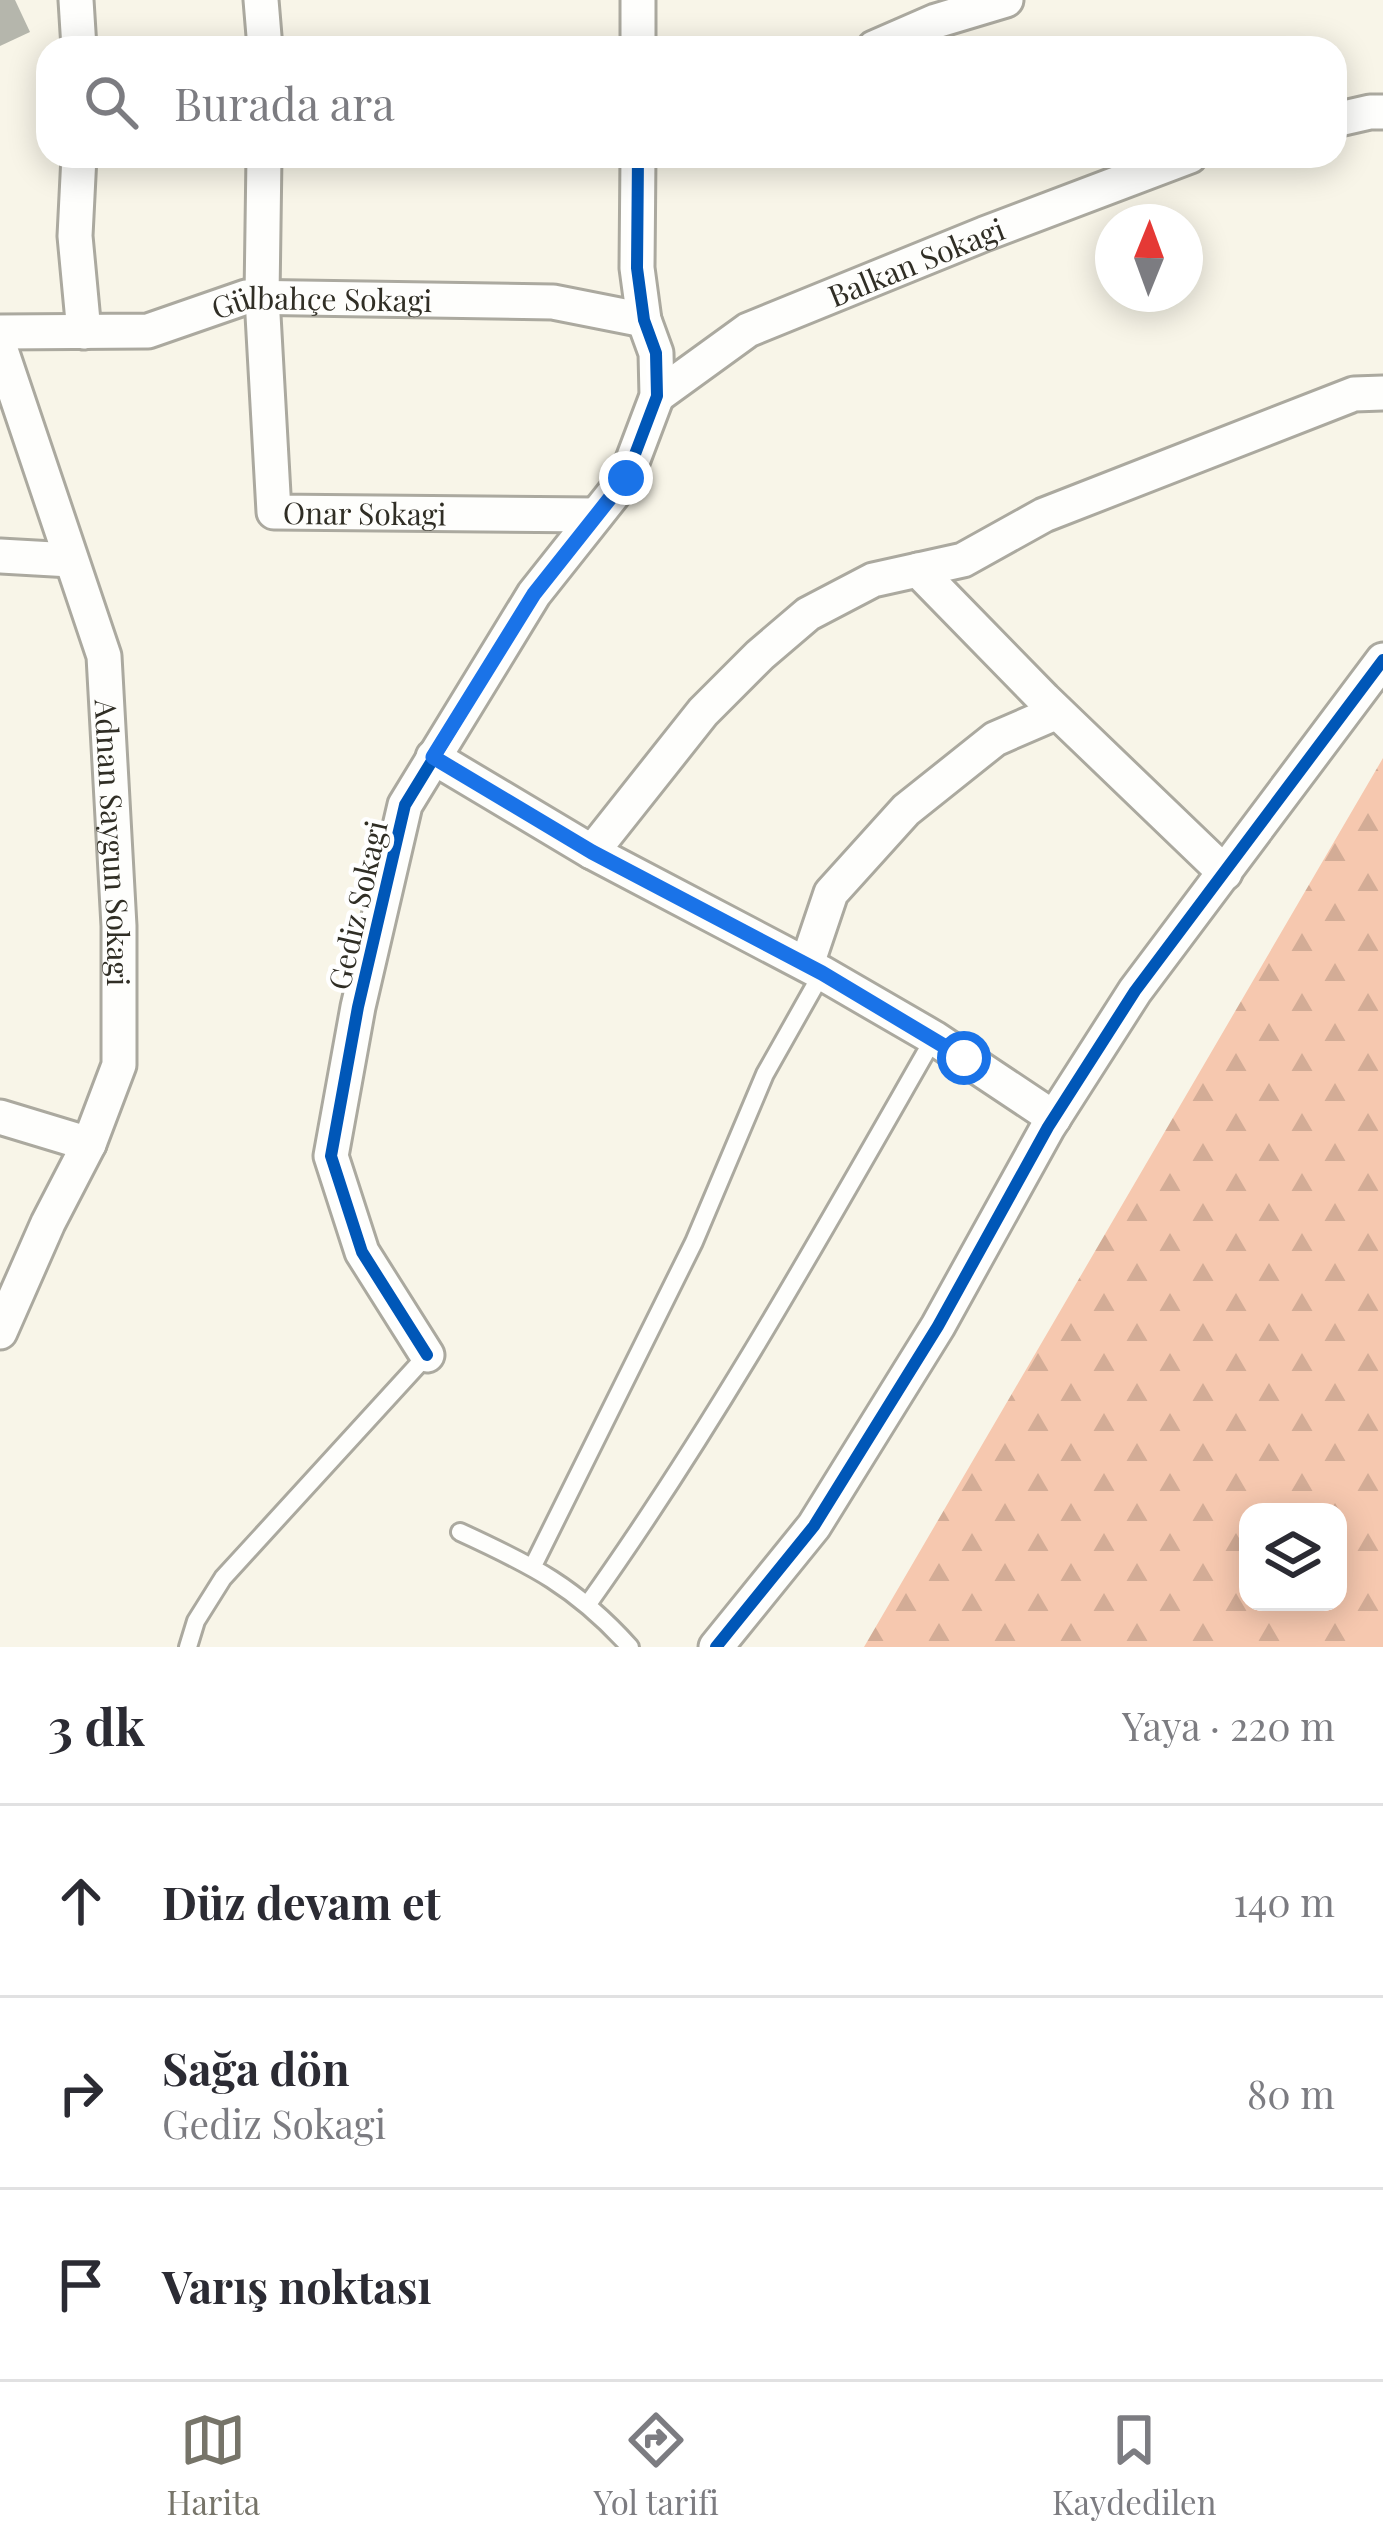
<!DOCTYPE html>
<html lang="tr">
<meta charset="utf-8">
<style>
:root{--surface:#fff;--page:#f2f2f3;--text:#2b2b33;--muted:#7c7c81;--line:#e1e1e2;--accent:#767469}
body{margin:0;font-family:"Playfair Display",serif;background:var(--page);color:var(--text)}
.controls{position:absolute;right:36px;bottom:36px;display:grid;overflow:hidden;border-radius:24px;box-shadow:0 6px 30px #0003}
.controls button{width:108px;height:108px;display:grid;place-items:center;padding:0;border:0;border-bottom:3px solid var(--line);background:var(--surface);color:var(--text);font:60px sans-serif}
.compass{position:absolute;left:1095px;top:204px;width:108px;height:108px;border-radius:50%;background:var(--surface);box-shadow:0 6px 30px #0003;rotate:1deg}
.stop{position:absolute;width:36px;height:36px;margin:-27px;border:9px solid #1a73e8;border-radius:50%;background:#fff}
.stop.end{background:#1a73e8;border-color:#fff;box-shadow:0 3px 12px #0008}
.list{margin:0;padding:0;list-style:none}
h2{display:flex;justify-content:space-between;align-items:center;height:156px;margin:0;padding:0 48px;font-size:51px}
h2 small{font-size:39px;font-weight:400;color:var(--muted)}
.list li{display:grid;grid-template-columns:78px 1fr auto;gap:36px;align-items:center;box-sizing:border-box;height:192px;padding:0 48px;border-top:3px solid var(--line)}
.list b{display:block;font-size:45px;white-space:nowrap}
.list p{margin:0;font-size:39px;white-space:nowrap;color:var(--muted)}
.list em{font-size:39px;font-style:normal;color:var(--muted)}
.icon{flex:none;width:66px;height:66px;fill:none;stroke:currentColor;stroke-width:2;stroke-linecap:round;stroke-linejoin:round}
.map{position:relative;flex:none;width:1383px;height:1647px;overflow:hidden}
.search{position:absolute;background:var(--surface);box-shadow:0 6px 30px #0003;left:36px;right:36px;top:36px;height:132px;display:flex;align-items:center;gap:30px;box-sizing:border-box;padding:0 42px;border-radius:36px;color:var(--muted);font-size:45px}
.sheet{height:732px;background:var(--surface)}
nav{display:flex;justify-content:space-around;align-items:center;box-sizing:border-box;height:168px;border-top:3px solid var(--line);background:var(--surface);font-size:33px;color:var(--muted)}
nav a{display:grid;justify-items:center;gap:6px}
nav .on{color:var(--accent)}
.map>svg:first-child{display:block}
</style>
<div class="map">
<svg width="1383" height="1647" viewBox="0 0 1383 1647">
<defs>
<pattern id="forest-firs" width="22" height="20" patternUnits="userSpaceOnUse" patternTransform="scale(3)"><rect width="22" height="20" fill="#f6c8af"/><path d="M5 1l3.5 6h-7zM16 11l3.5 6h-7z" fill="#d3ac96"/></pattern>
</defs>
<rect width="100%" height="100%" fill="#f8f5e8"/>
<path fill="url(#forest-firs)" fill-rule="evenodd" d="M1383 758V1647H864ZM1248 1512H1338V1602H1248Z"/>
<path fill="#b5b6ac" d="M0 0H15L30 32 0 46Z"/>
<g fill="none" stroke-linecap="round" stroke-linejoin="round">
<g stroke="#aba99f" stroke-width="22">
<path id="lane" d="M460 1532C532 1565 576 1587 630 1647
M533 1566 694 1242 765 1074 822 973
M588 1604C716 1424 824 1230 934 1038
M188 1647 196 1621 223 1578 427 1355"/>
</g>
<g stroke="#aba99f" stroke-width="39">
<g id="street">
<path d="M76 0 79 48"/>
<path d="M261 0 265 48"/>
<path d="M638 48V0"/>
<path d="M874 48 936 21 1006 0"/>
<path d="M1335 120 1370 112H1383"/>
<path d="M79 156 75 236 84 332"/>
<path id="s1" d="M264 156 262 297 274 512 596 515"/>
<path id="s2" d="M0 332 148 331 246 297 553 302 644 320"/>
<path id="s3" d="M0 347 104 656 119 926V1065L89 1144 48 1223 0 1332"/>
<path id="s4" d="M657 396 748 330 984 234 1190 156"/>
<path d="M0 556 71 560"/>
<path d="M918 570 1044 699 1225 873"/>
<path d="M433 757 592 852 822 973 934 1038 1054 1118"/>
<path d="M592 852 703 712 760 655 808 614 873 580 963 560 1044 515 1354 394 1383 393"/>
<path d="M807 964 831 893 906 810 995 739 1057 712"/>
<path d="M0 1117 89 1144"/>
<path d="M427 1355 362 1252 331 1156 358 1007 405 805 534 594 626 478 657 396 656 353 644 320 637 268 638 156"/>
<path d="M716 1647 814 1526 938 1326 1048 1127 1135 991 1383 660"/>
</g>
</g>
<use href="#lane" stroke="#fefefc" stroke-width="16"/>
<use href="#street" stroke="#fefefc" stroke-width="33"/>
<g stroke="#fff" stroke-width="20">
<path id="cycleway" d="M427 1355 362 1252 331 1156 358 1007 405 805 534 594 626 478 657 396 656 353 644 320 637 268 638 156
M716 1647 814 1526 938 1326 1048 1127 1135 991 1383 660"/>
</g>
<use href="#cycleway" stroke="#0057b8" stroke-width="12"/>
</g>
<g fill="none" stroke-linecap="round" stroke-linejoin="round">
<path stroke="#1a73e8" stroke-width="15" d="M626 478 534 594 433 757 592 852 822 973 964 1058"/>
</g>
<g text-anchor="middle" dominant-baseline="central" stroke-width="9" stroke-linejoin="round" paint-order="stroke">
<g font-size="30" fill="#302e25" stroke="#fff">
<text stroke="none"><textPath href="#s4" startOffset="294">Balkan Sokagi</textPath></text>
<text stroke="none"><textPath href="#s2" startOffset="327">Gülbahçe Sokagi</textPath></text>
<text stroke="none"><textPath href="#s1" startOffset="447">Onar Sokagi</textPath></text>
<text stroke="none"><textPath href="#s3" startOffset="513">Adnan Saygun Sokagi</textPath></text>
<text transform="translate(357 905) rotate(-77)">Gediz Sokagi</text>
</g>
</g>
</svg>
<div class="controls">
<button><svg class="icon" aria-label="layers" viewBox="0 0 24 24"><path d="M12 4l9 5-9 5-9-5zM3 14l9 5 9-5"/></svg></button>
</div>
<svg class="compass" viewBox="-18 -18 36 36"><path d="M0-13l5 13h-10z" fill="#e53935"/><path d="M0 13l5-13h-10z" fill="#7c7c81"/></svg>
<div class="stop" style="left:964px;top:1058px"></div>
<div class="stop end" style="left:626px;top:478px"></div>
<div class="search"><svg class="icon" aria-label="search" viewBox="0 0 24 24"><circle cx="10" cy="10" r="6"/><path d="M15 15l6 6"/></svg>Burada ara</div>
</div>
<section class="sheet">
<h2>3 dk<small>Yaya · 220 m</small></h2>
<ul class="list">
<li><svg class="icon" aria-label="ahead" viewBox="0 0 24 24"><path d="M12 20V5M6 11l6-6 6 6"/></svg><div><b>Düz devam et</b></div><em>140 m</em></li>
<li><svg class="icon" aria-label="right" viewBox="0 0 24 24"><path d="M7 20v-9h11M14 6l5 5-5 5"/></svg><div><b>Sağa dön</b><p>Gediz Sokagi</p></div><em>80 m</em></li>
<li><svg class="icon" aria-label="arrive" viewBox="0 0 24 24"><path d="M6 21V4h12l-3 4 3 4H6"/></svg><div><b>Varış noktası</b></div></li>
</ul>
</section>
<nav>
<a class="on"><svg class="icon" aria-label="map" viewBox="0 0 24 24"><path d="M3 6l6-2 6 2 6-2v14l-6 2-6-2-6 2zM9 4v14M15 6v14"/></svg>Harita</a>
<a><svg class="icon" aria-label="directions" viewBox="0 0 24 24"><path d="M12 3l9 9-9 9-9-9zM9 14v-3h6M13 9l2 2-2 2"/></svg>Yol tarifi</a>
<a><svg class="icon" aria-label="saved" viewBox="0 0 24 24"><path d="M7 4h10v16l-5-4-5 4z"/></svg>Kaydedilen</a>
</nav>
